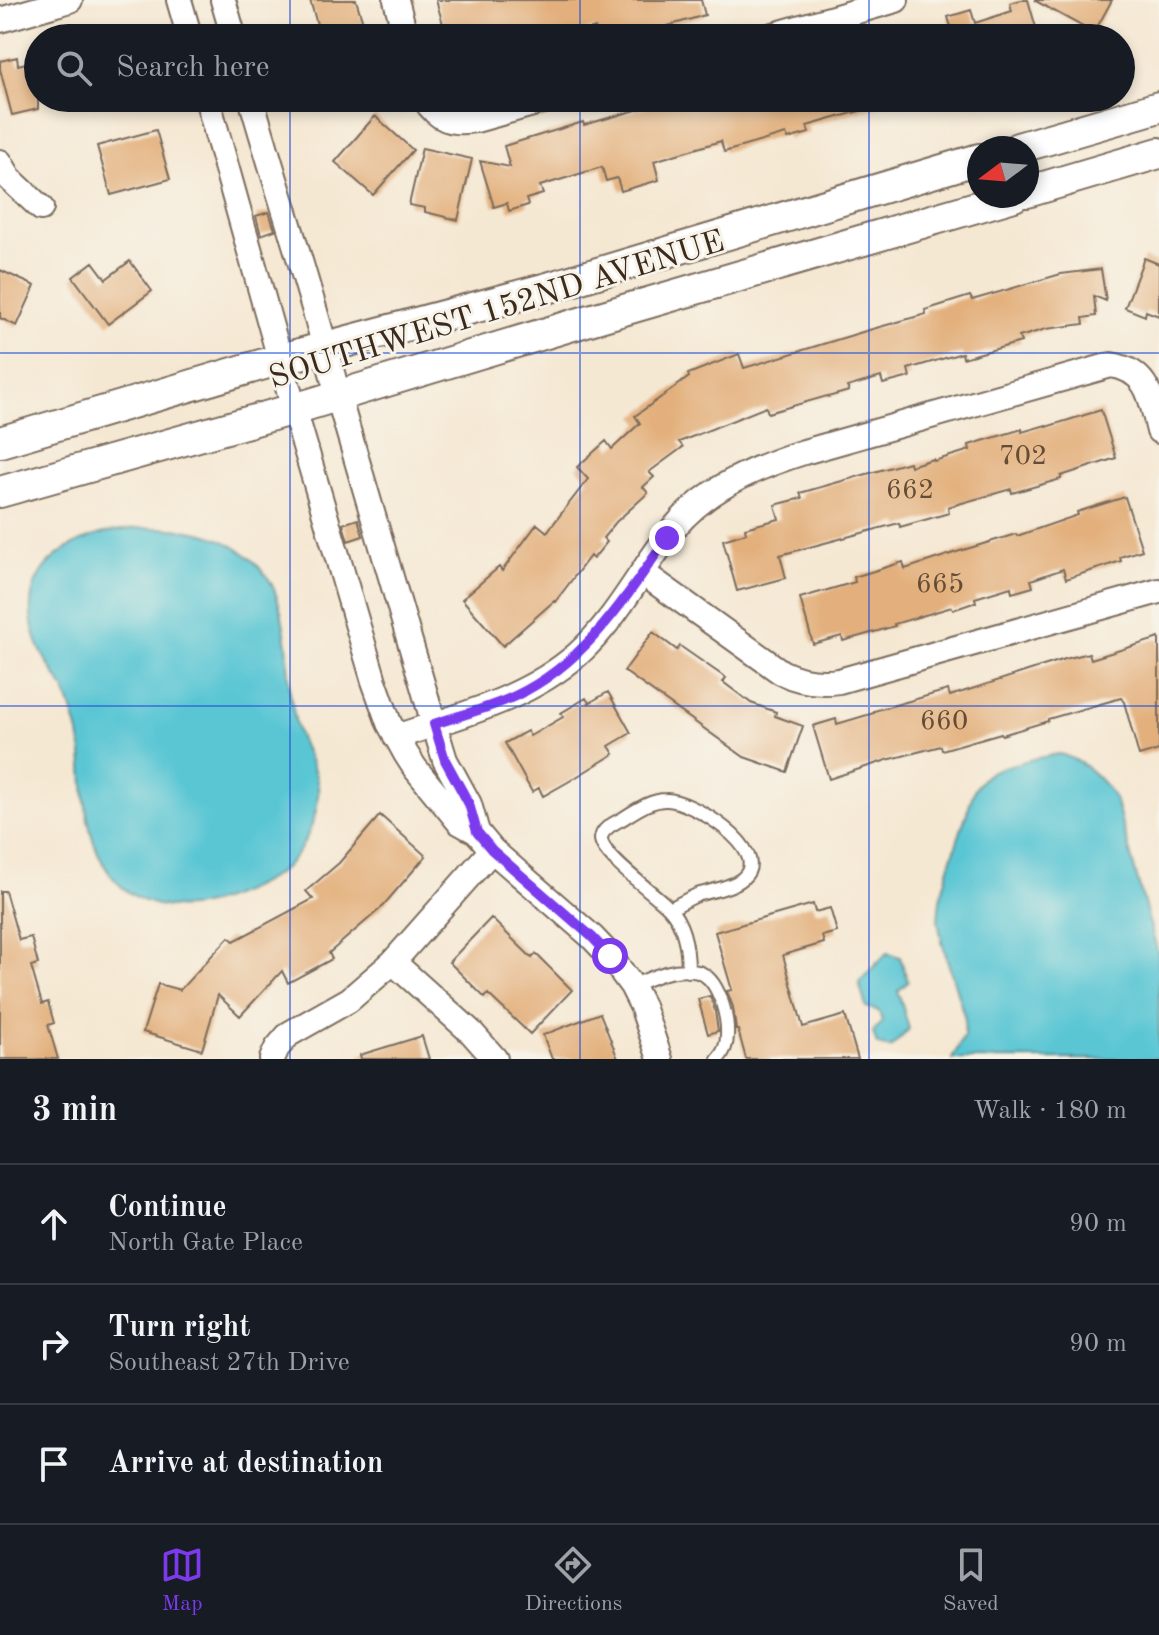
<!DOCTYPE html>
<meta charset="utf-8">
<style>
:root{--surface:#171b24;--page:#242831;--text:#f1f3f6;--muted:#9ea1a6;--line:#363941;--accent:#7c3aed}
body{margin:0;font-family:"Old Standard TT",serif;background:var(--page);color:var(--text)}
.compass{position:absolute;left:967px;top:136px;width:72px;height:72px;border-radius:50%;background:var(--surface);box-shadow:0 4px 12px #0003;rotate:254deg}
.stop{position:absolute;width:24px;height:24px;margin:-18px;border:6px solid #7c3aed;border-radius:50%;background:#fff}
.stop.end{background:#7c3aed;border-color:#fff;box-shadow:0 2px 8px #0008}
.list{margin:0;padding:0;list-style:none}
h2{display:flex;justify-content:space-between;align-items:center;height:104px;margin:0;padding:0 32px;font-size:34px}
h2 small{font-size:26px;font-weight:400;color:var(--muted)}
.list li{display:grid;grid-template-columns:52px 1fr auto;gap:24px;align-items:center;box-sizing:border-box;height:120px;padding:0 32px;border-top:2px solid var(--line)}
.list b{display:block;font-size:30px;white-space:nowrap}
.list p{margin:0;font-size:26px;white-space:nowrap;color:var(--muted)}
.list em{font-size:26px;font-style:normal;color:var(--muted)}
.icon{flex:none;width:44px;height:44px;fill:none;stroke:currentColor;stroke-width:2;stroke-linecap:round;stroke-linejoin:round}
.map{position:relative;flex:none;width:1159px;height:1059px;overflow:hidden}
.search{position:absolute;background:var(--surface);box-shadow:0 4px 12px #0003;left:24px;right:24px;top:24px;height:88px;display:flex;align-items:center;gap:20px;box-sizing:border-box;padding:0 28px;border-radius:44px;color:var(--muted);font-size:30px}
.sheet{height:464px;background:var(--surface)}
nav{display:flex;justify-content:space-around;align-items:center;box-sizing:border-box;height:112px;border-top:2px solid var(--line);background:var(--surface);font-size:22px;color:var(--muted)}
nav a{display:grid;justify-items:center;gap:4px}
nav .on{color:var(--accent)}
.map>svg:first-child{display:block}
</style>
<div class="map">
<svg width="1159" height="1059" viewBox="0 0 1159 1059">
<rect width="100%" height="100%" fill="#f7f3e8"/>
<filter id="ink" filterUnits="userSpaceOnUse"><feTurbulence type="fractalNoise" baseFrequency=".0125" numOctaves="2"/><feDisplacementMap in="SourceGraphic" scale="16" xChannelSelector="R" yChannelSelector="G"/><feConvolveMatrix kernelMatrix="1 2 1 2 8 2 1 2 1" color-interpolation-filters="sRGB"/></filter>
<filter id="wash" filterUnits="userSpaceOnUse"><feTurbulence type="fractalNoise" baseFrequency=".006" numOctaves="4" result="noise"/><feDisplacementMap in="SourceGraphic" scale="32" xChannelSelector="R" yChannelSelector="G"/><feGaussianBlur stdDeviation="1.8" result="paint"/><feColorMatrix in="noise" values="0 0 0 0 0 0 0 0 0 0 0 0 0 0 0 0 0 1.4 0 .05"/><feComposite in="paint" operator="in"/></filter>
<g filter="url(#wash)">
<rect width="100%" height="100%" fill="#f5e8d3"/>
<path fill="#5ac6d4" stroke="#4a7879" stroke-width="2" d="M137 528C182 527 227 531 259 567 262 571 267 576 270 581 280 599 284 625 287 645 289 664 288 681 291 700 294 711 295 724 299 735 305 752 316 768 318 786 320 812 307 844 289 864 270 883 217 905 190 907 124 912 94 867 86 807 82 779 85 751 76 723 73 712 69 700 64 689 55 674 43 659 37 642 17 584 47 550 101 534 112 531 125 530 137 528Z
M1060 754C1084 761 1102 778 1115 799L1159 957V1059H952L964 1036 965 1019 942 942 938 920 940 900 949 867 974 791C978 784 983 776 991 772 1005 765 1044 756 1060 754Z
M887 953 900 957 908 982 898 991 909 1029 891 1048 877 1045 873 1032 882 1022 879 1011 866 1007 859 982Z"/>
<g id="blocks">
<path fill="#e3b07d" d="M310 0H356L368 38H321Z
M436 0H701L705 15 627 38H598L595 28 560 38H447Z
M1021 0H1028L1039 38H941L940 34 952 30 948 17 971 10 975 23 1012 11 1010 3Z
M1034 0H1112L1094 33Z
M17 57 18 65 38 60V109L12 115 0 69V61Z
M668 98H888V103L807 126 809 133 788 139 786 134 724 152 721 141 654 161 659 180 621 191 617 178 606 181 602 167 540 186 543 194 526 199 528 205 509 211 507 203 494 207 480 161 510 167 504 146 583 122 584 125 668 101Z
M375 116 413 150 373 195 335 162Z
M156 130 170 179 111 195 97 146Z
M422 148 472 159 458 220 425 212V208L409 205Z
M269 212 275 230 261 235 256 216Z
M1144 258 1159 264V316L1146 311 1145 316 1125 308Z
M130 261 152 291 108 324 73 277 93 262 106 279Z
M1101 269 1106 301 1094 296 1096 316 1083 318 1084 324 1046 329 1019 337 1021 342 963 358 962 353 908 369 910 377 883 384 881 377 847 387 849 391 828 397 827 396 768 413 766 407 679 442 683 447 649 472 654 477 643 487 648 493 616 522 603 538 607 542 593 559 590 556 555 602 554 601 503 646 462 599 499 567 502 571 537 524 547 532 588 479 577 467 606 441 612 449 640 423 635 416 689 377 688 374 739 354 744 368 869 330 926 314 925 310 970 296 972 300 1061 274Z
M0 270 35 286 17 326 0 318Z
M1101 410 1116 458 1061 476V479L1012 493 1011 489 948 507 949 513 900 527 899 523 780 555 786 578 737 591 723 540 746 533 745 528 779 519 775 505 802 498 800 493 909 462 910 466 933 459 934 461 970 450 969 445 1022 429V432L1046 425V427Z
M1125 497 1142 550 1120 557 1121 561 1066 579 1063 569 1031 580 1033 587 1012 593 1011 587 975 598 976 602 953 610 952 607 894 624 895 626 871 633 843 641 842 636 813 644 800 598 855 582 854 577 903 562 905 569 960 551 1016 534 1017 536 1078 515 1077 512Z
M358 519 363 536 348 541 343 524Z
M653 632 677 650 680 646 726 678 723 682 751 703 776 712 775 716 803 726 787 772 744 757 624 671Z
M1159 638V750L1139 756 1124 702 1121 698 1048 719V721L1002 735 1001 733 942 750 941 746 887 760 829 779 813 726 836 719 837 724 874 713V711L948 690 950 696 1065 659 1089 653 1091 659Z
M608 692 631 733 609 746 614 754 568 782 543 796 539 788 532 792 505 743 527 731 530 736 563 717 561 713 586 698 589 703Z
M380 815 426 856 381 908 329 953 332 959 288 983 282 971 240 1016 218 995 202 1050 143 1032 158 984 180 990 229 937 234 941 313 899 306 891 339 863Z
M0 891H5L19 940 31 937 38 964 31 966 42 1004 48 1002 54 1023 48 1025 58 1059H0Z
M813 904 815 912 830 908 837 932 822 936 824 943 783 955 803 1027 845 1015 858 1059H746L738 1030H736L733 1007 727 991 732 990 715 932Z
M491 918 532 958 536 954 572 990 530 1034 488 994 485 998 449 962Z
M710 996 715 1011 718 1031 708 1034 698 999Z
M600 1013 618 1059H552L543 1035Z
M422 1036 429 1059H361L360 1055Z"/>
</g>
</g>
<g filter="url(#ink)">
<use href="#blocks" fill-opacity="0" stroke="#7c6c5d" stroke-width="2"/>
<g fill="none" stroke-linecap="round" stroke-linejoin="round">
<g stroke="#7c6c5d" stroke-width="16">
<path id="service" d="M670 909C679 904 688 899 697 895 710 891 734 887 743 878 774 851 690 799 666 800 650 800 635 811 622 819 614 823 601 829 601 839 602 857 656 894 669 908 684 924 688 949 688 971
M632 986C653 977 674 966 698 972 719 978 728 1017 727 1036 727 1045 724 1052 718 1059"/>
</g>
<g stroke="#7c6c5d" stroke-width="28">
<path id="minor" d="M179 0 190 38
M223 0 234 38
M396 0 406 38
M0 20 70 0
M763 38 896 0
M207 98 294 409 374 681 389 723 406 754 415 768 459 822 477 832 492 850 592 937 610 956 632 986 642 1006 660 1059
M251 98C279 197 313 295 338 396L434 724 445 760 469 804 477 832
M424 98C438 120 451 124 476 120L554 98
M0 162 10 179 41 208
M643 573 781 672C799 681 818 684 839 681L1159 591
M396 737C460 715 526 700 578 654 618 618 641 569 674 528 707 488 756 467 804 452L1111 365C1150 371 1151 400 1159 431
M393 962 472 1033 495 1059
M272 1059 277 1048 289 1034 349 1000 393 962 492 850"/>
</g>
<g stroke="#7c6c5d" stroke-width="34">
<path id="tertiary" d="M1018 148 1159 107
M1027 192 1159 153
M0 442 281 359 544 289 979 159
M0 492 294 409 593 319 1014 196"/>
</g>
<use href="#service" stroke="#fff" stroke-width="12"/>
<use href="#minor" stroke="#fff" stroke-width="24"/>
<use href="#tertiary" stroke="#fff" stroke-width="30"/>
</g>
</g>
<g fill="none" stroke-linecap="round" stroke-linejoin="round" filter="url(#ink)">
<path stroke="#7c3aed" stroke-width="10" d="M610 956 592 937 492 850 477 832 469 804 445 760 434 724C461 715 490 708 515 696 585 663 625 599 667 538"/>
</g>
<path fill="none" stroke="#1d4ed8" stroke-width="2" stroke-opacity="0.55" d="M290 0V38M580 0V38M869 0V38M290 98V1059M580 98V1059M869 98V1059M0 353H1159M0 706H1159"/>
<g text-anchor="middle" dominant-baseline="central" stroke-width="6" stroke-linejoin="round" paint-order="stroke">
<g font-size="28" fill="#654c36">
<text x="1023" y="457">702</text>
<text x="910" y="491">662</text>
<text x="940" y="585">665</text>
<text x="944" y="722">660</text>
</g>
<g font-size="32" fill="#3b2a1e" stroke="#f7f3e8">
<text transform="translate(497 311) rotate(-17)">SOUTHWEST 152ND AVENUE</text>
</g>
</g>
</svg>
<svg class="compass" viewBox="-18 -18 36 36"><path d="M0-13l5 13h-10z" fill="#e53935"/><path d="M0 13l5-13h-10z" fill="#9ea1a6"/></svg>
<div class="stop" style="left:610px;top:956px"></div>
<div class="stop end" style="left:667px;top:538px"></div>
<div class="search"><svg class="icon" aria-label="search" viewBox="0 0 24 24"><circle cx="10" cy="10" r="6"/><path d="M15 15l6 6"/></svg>Search here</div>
</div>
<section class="sheet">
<h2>3 min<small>Walk · 180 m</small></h2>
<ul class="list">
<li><svg class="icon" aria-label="ahead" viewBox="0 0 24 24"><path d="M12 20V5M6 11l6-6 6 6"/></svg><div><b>Continue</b><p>North Gate Place</p></div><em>90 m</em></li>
<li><svg class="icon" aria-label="right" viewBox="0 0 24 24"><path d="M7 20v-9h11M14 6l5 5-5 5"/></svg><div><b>Turn right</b><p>Southeast 27th Drive</p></div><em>90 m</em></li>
<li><svg class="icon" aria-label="arrive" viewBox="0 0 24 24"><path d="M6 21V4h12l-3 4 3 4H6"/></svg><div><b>Arrive at destination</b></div></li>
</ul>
</section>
<nav>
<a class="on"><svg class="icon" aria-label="map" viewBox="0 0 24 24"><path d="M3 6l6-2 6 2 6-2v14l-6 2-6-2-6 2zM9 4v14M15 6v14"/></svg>Map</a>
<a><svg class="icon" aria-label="directions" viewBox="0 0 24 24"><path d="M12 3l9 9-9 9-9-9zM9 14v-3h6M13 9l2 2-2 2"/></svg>Directions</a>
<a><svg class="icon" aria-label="saved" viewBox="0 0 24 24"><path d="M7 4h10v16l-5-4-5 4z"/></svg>Saved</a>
</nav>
